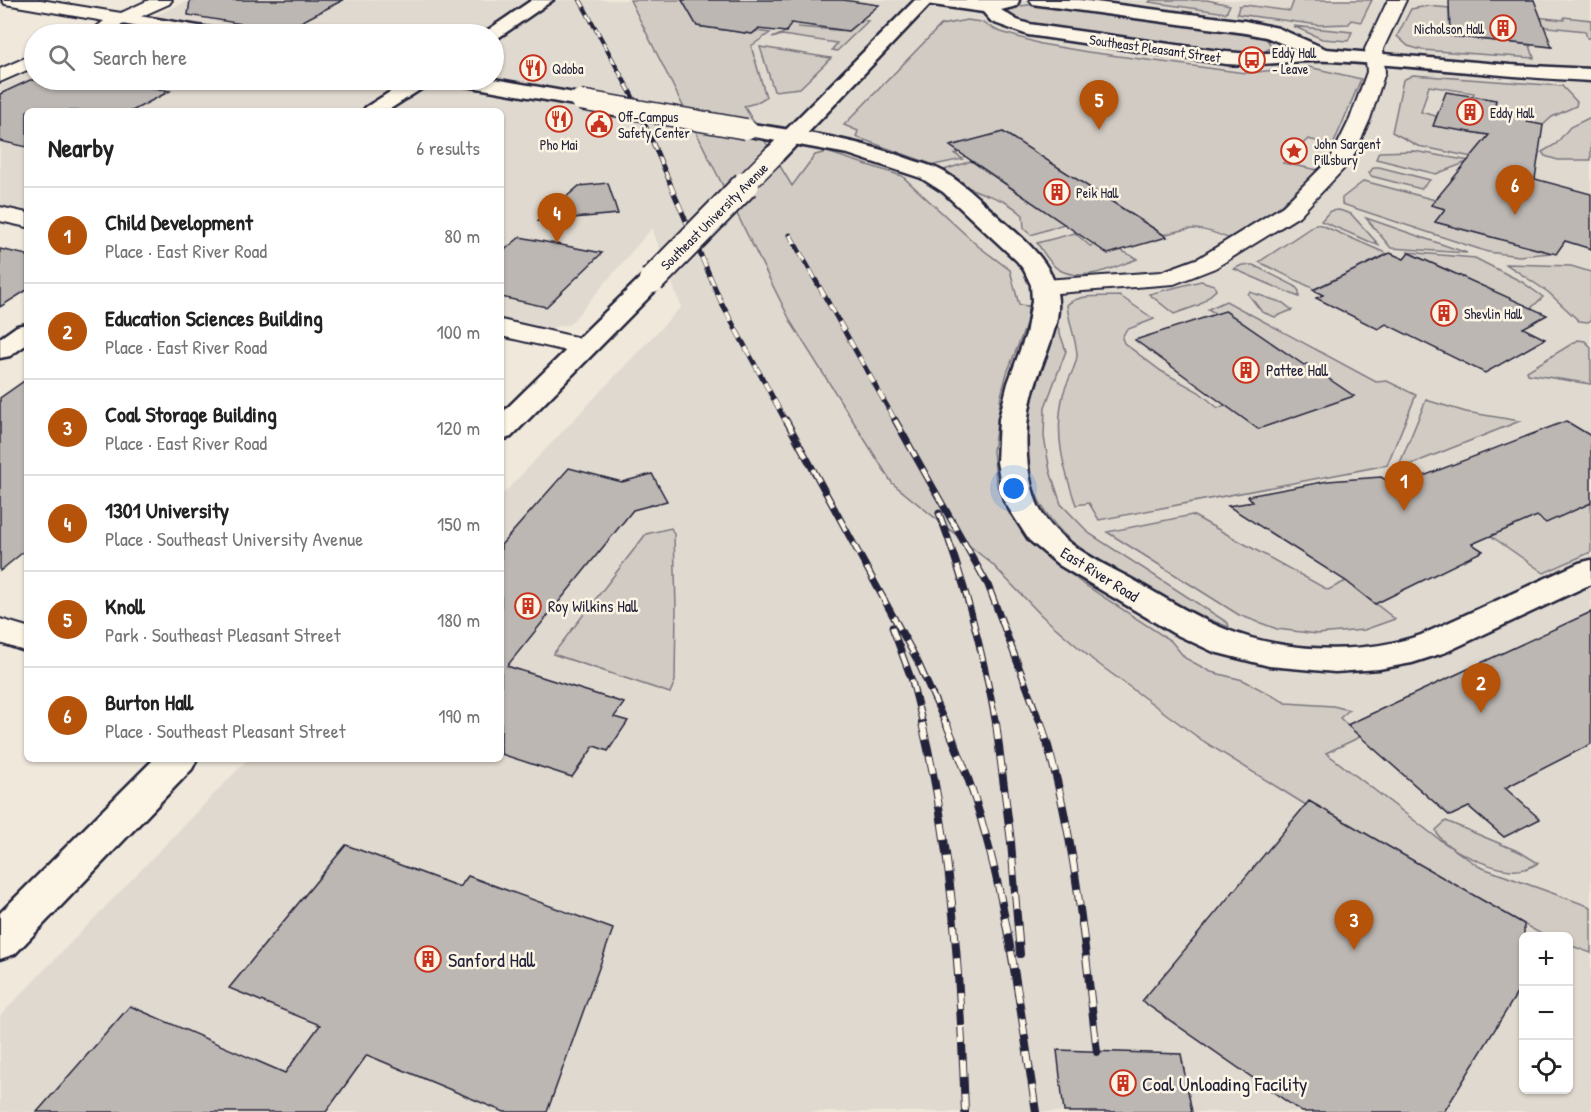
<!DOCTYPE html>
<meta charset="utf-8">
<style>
:root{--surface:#fff;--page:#f2f2f2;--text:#222;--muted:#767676;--line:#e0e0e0;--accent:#b45309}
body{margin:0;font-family:"Patrick Hand",sans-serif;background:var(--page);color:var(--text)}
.controls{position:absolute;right:18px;bottom:18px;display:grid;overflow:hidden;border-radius:9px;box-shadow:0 2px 4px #0004}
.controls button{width:54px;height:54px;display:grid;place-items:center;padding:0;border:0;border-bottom:2px solid var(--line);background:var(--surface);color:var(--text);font:30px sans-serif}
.you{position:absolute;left:1014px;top:489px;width:21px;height:21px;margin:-15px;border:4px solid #fff;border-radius:50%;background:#1a73e8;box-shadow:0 0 0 9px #1a73e833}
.badge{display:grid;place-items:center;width:39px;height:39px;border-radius:50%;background:var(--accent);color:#fff;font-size:20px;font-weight:700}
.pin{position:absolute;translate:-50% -50px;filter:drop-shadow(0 2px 3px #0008)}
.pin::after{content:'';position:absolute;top:32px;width:21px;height:18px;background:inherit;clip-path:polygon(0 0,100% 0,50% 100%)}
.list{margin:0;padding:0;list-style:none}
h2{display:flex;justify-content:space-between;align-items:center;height:78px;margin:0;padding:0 24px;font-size:26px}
h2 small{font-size:20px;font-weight:400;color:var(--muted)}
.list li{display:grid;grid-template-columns:39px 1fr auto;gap:18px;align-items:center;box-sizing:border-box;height:96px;padding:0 24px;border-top:2px solid var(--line)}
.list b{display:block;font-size:22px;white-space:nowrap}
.list p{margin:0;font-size:20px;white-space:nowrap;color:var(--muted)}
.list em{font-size:20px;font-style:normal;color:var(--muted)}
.icon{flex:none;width:33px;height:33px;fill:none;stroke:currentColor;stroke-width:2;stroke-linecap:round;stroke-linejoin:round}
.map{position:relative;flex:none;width:1591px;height:1112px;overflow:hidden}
.search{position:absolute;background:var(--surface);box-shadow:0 2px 4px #0004;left:24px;top:24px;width:480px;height:66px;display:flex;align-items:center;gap:15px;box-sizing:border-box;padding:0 21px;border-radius:33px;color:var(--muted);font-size:22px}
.panel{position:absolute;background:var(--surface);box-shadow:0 2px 4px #0004;left:24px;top:108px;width:480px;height:654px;border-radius:9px}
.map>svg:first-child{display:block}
</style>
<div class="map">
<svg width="1591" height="1112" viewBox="0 0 1591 1112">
<rect width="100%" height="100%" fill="#efe8db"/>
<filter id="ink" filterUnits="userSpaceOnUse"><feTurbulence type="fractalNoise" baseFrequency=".0167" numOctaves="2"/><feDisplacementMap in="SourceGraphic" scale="12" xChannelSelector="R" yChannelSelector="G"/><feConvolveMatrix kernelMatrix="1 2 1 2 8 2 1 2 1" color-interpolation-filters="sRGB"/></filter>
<g filter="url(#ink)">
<path fill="#e0d9cf" d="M190 0H630L792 324 892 483 992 564 1042 616 1093 660 1306 805 1545 936H1524V1090H1568L1569 945 1591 953V1112H0V1016L248 759H501V496L681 307 652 228 570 324 547 329 501 318V111H27V211L0 205V86L34 70V80H494V34H113Z
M682 0H1591V907L1480 867 1440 841 1325 753 1217 694 1016 531 955 461 773 156 743 105 717 29 697 26Z"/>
<path fill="#d1cbc3" stroke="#7a767f" stroke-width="1.5" d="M630 0H682L697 26 752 34 757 31 770 33 751 46 766 97 756 103 744 106 792 186 815 155 827 152 902 176 978 246 1010 270 1019 305 1028 306 1027 323 1007 373 1001 396 993 451 997 486 1009 513 1027 536 1079 581 1171 641 1185 658 1211 672 1243 680 1286 703 1333 706 1349 710 1340 718 1360 737 1326 753 1440 840 1480 867 1591 907V953L1569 945 1568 936H1545L1306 805 1203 741 1093 660 1042 616 992 564 892 483 792 324Z
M1151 0H1207L1230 5 1226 13 1149 2Z
M1294 0H1372L1361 22 1351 20 1349 24 1319 25 1237 14 1239 6 1245 5 1290 11Z
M1036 4 1249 33 1266 38 1272 47 1259 55H1235L1017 22 1007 15V12L1020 6Z
M1428 6 1449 8 1450 36 1530 45 1534 58 1422 50 1408 46 1397 36 1411 9Z
M1535 17 1564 20V17L1591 20V38H1587L1585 31 1529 25Z
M792 20 799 24 798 27 848 31 862 20 868 21 837 51 832 50 837 43 782 35 772 38 786 32Z
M967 20 981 22 998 31 1041 44 1088 52 1245 73 1309 67 1361 79 1333 145 1308 139 1283 163 1318 170 1274 212 1230 239C1202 227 1193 226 1164 235L1003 132 951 146 959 152 955 154 963 159 934 165 856 137 858 131 844 125 941 25Z
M1293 26 1352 32 1348 41 1322 39Z
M760 47 831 58 800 88 774 91Z
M1413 75 1562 86 1577 102 1576 106 1552 117 1543 125 1528 122V115L1494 109 1496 100 1473 96 1474 93 1429 86 1421 112 1436 116 1434 126 1488 135 1512 151 1482 159 1418 146 1392 132 1403 80Z
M1591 117V160H1558L1545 156 1542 152 1556 144 1570 127Z
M1414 151 1470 161 1436 174 1376 159 1379 152Z
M971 161 1064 224 1031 235 1024 229 1023 215C1003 197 994 199 972 189 962 185 953 176 944 170Z
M1374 167H1379L1430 180 1421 189 1371 176 1369 173Z
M1364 181 1435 200 1445 209 1435 222 1551 253 1519 256 1488 252 1342 204V198Z
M1339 210 1351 214 1380 246 1321 221 1330 211Z
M1366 218 1467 253 1391 248Z
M1316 224 1321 225 1388 254 1314 289 1259 262Z
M1075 233 1090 246C1105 241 1124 251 1137 259 1115 267 1081 284 1058 269 1049 263 1043 251 1037 243Z
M1407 252 1475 258 1522 282 1543 297 1531 308Z
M1506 264 1571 266 1591 272V320L1588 322 1579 321 1548 292Z
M1242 265H1253L1295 286 1299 291V297L1234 269Z
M1201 281 1214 285 1216 290 1199 305 1174 314 1149 294Z
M1250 292 1283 303 1292 310 1275 317 1262 312 1248 294Z
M1120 296 1154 319 1126 330 1122 338 1124 343 1161 371 1199 392 1218 408 1225 405 1258 429 1353 396 1307 364 1284 371 1267 340 1226 311 1216 314 1208 309 1226 301 1376 382 1387 381 1416 395 1387 465 1099 520 1089 503 1076 505C1063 467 1054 435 1063 395 1066 382 1076 368 1077 356 1078 346 1068 320 1067 305 1080 293 1103 297 1120 296Z
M1057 325 1066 351 1045 407 1044 437 1050 471 1061 504 1090 534 1228 623 1229 627C1197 616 1168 601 1138 585 1073 549 1020 513 1027 430 1030 393 1049 360 1057 325Z
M1578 340 1585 341 1591 347V384L1528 374 1527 371Z
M1426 400 1466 412 1520 421 1409 465 1401 466 1400 463Z
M1591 503V552L1544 573 1491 536 1537 516 1546 522Z
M1192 515 1328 590 1346 581 1395 619 1364 630 1317 634 1277 629 1239 615 1107 532Z
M671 528 674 534 676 608 675 681 670 693 553 654 646 534Z
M1446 821 1520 852 1538 863C1530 868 1520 871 1510 870 1492 868 1440 849 1436 830Z"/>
<path fill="#bcb7b3" stroke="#22223b" stroke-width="1.5" d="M190 0H343L284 31 188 15Z
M682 0H843L879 5 848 31 791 23 786 32 758 29 752 34 697 26Z
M1449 0H1534L1552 47 1450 36Z
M30 80H109L170 91 132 111H27V147L0 141V94Z
M1446 92 1496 100 1494 109 1529 115 1527 122 1543 125 1535 179 1591 194V249L1565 241 1556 254 1435 222 1445 209 1431 205 1489 135 1433 126Z
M1003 132 1167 237 1108 254 950 146Z
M608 183 618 214 538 221 579 186Z
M520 237 602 253 546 307 501 297V253Z
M0 249 27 255V290L0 307Z
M1390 253 1404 259 1409 253 1547 315 1523 328 1545 339 1485 373 1386 324 1378 329 1316 298 1323 295 1313 290Z
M1225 311 1304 365 1307 364 1354 396 1258 429 1135 340Z
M27 379V549L0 571V398Z
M1566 421 1591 436V503L1546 523 1537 516 1472 544 1483 551 1375 604 1346 581 1228 506 1253 502 1248 496 1328 481 1381 477 1386 480 1398 477 1408 482Z
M569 468 622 482 652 474 667 501 633 510 507 666 624 703 614 717 628 721 608 751 594 746 572 777 501 754V545Z
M1591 612V744L1505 788 1540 819 1504 837 1469 807 1450 816 1347 725Z
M1309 801 1524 924V982L1444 1112H1302L1142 1001Z
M346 845 460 887 468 876 613 929 547 1112H504L367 1055 326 1112H37L130 1006 285 1073 320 1025 229 988Z
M1057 1050 1181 1054 1192 1112H1064Z"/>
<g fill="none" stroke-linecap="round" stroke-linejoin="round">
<g stroke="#22223b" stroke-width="4">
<path id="minor" d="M2 0H41L121 13 149 0H172L169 4 104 33 98 32 95 28 104 21 11 5 5 4Z
M1388 0H1406L1383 49 1385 72 1370 119 1351 161 1299 216 1215 268 1174 284 1044 294 1035 292 1032 287 1035 282 1044 280 1161 272 1199 258 1283 206 1331 158 1350 119 1367 72 1365 49Z
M34 54V67L0 82V69Z
M0 207 27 213V227L0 221Z
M501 320 593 341 597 347 593 353 584 355 501 336Z
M0 619 27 627V652L0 643Z"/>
</g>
<g stroke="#22223b" stroke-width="5">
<path id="tertiary" d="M924 0H1019L1017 6 1001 10 1017 20 1029 24 1226 52 1252 54 1301 51 1266 37 1245 33 1039 5 1033 4 1030 0H1080L1245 21 1278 28 1326 49 1510 65 1591 69V81C1504 77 1418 66 1331 61 1296 59 1261 67 1226 64L1028 35 992 22 983 12 933 5 927 4Z
M122 13 210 28 217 30 219 34H180L116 23 113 19 116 15Z
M494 79 580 94 587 96 590 100 587 104 580 106 466 86 459 84 456 80Z
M746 123C804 132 861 140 915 161 925 164 935 167 944 172 969 187 989 209 1011 228 1039 252 1064 279 1057 318 1053 340 1043 361 1036 382 1024 418 1023 461 1035 498 1047 536 1093 559 1126 576 1159 594 1190 615 1225 629 1284 653 1362 655 1421 635L1579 563 1591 560V584L1446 652 1412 663 1379 669 1335 672 1269 666 1214 652 1173 633 1059 565 1029 540 1004 501 997 462 999 419 1008 383 1026 334 1032 301 1031 285 1024 270 1017 261 943 192 921 178 848 154 738 134 735 129 738 124Z"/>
</g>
<g stroke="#22223b" stroke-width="5">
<path id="secondary" d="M532 0H553L498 38 494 39V34H482Z
M915 0H934L781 161 773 163 765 161 762 156 765 151Z
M409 80H432L429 84 387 111H363L366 107Z
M652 272 661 275 665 280 661 285 511 437 501 440V414L643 275Z
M27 324V344L10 356 0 358V338L17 326Z
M154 759H197L192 769 15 954 0 959V913Z"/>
</g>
<use href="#minor" fill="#fcf5e5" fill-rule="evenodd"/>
<use href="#tertiary" fill="#fcf5e5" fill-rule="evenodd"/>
<use href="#secondary" fill="#fcf5e5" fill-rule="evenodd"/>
<g stroke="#22223b" stroke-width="4.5">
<path id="rail-far3" d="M580 0 634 99 671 185"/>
</g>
<g stroke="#22223b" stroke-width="5">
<path id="rail-far2" d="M670 184 722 304 786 422
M790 235 896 422"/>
</g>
<g stroke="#22223b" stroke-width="7">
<path id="rail-far1" d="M786 420 917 660 946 725
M895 420 988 585 1041 725
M939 513C965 582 983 652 996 725
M892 627 912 681 923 725"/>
</g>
<g stroke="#22223b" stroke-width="8">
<path id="rail" d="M922 723C953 851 960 981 965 1112
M946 723C1001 845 1016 981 1036 1112
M996 723 1011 842 1020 954
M1041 723C1075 829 1084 942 1097 1052"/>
</g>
<use href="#rail-far3" stroke="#fcf5e5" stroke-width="3" stroke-dasharray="8" stroke-linecap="butt"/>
<use href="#rail-far2" stroke="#fcf5e5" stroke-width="4" stroke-dasharray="10" stroke-linecap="butt"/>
<use href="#rail-far1" stroke="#fcf5e5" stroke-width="4.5" stroke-dasharray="14" stroke-linecap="butt"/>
<use href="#rail" stroke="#fcf5e5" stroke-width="6" stroke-dasharray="17" stroke-linecap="butt"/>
<g stroke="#22223b" stroke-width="23" stroke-linecap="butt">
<path id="tertiary-bridge" d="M580 100 746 129"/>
</g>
<g stroke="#22223b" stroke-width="23" stroke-linecap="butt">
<path id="secondary-bridge-far1" d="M744 185 773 156"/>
</g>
<g stroke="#22223b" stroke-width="30" stroke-linecap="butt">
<path id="secondary-bridge" d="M652 280 746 184"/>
</g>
<use href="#tertiary-bridge" stroke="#fcf5e5" stroke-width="20"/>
<use href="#secondary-bridge-far1" stroke="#fcf5e5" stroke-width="20"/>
<use href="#secondary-bridge" stroke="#fcf5e5" stroke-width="26"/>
</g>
</g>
<defs>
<g id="building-ring" transform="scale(1.35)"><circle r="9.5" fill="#fcf5e5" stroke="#c8321e" stroke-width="1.5"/><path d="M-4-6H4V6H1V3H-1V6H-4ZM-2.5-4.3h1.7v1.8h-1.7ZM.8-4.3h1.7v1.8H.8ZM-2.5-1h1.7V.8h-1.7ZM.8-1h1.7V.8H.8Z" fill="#c8321e"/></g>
<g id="bus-ring" transform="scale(1.35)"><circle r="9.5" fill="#fcf5e5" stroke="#c8321e" stroke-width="1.5"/><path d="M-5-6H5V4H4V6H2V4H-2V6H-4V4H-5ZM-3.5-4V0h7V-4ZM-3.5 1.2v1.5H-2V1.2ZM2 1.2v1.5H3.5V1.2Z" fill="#c8321e"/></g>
<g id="restaurant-ring" transform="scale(1.35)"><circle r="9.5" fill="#fcf5e5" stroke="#c8321e" stroke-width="1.5"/><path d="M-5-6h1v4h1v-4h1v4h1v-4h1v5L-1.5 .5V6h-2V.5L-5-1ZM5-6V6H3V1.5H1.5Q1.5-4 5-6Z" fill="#c8321e"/></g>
<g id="civic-ring" transform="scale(1.35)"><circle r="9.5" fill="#fcf5e5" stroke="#c8321e" stroke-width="1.5"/><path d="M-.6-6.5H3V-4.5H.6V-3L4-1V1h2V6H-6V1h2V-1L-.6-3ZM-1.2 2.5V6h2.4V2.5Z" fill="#c8321e"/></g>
<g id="sight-ring" transform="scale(1.35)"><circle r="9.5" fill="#fcf5e5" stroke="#c8321e" stroke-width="1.5"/><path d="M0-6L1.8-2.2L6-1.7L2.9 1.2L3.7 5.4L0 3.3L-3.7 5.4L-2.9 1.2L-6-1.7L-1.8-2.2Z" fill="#c8321e"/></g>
</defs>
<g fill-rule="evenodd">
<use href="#building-ring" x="1503" y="28"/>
<use href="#bus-ring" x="1252" y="60"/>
<use href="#restaurant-ring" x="533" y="68"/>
<use href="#building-ring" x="1470" y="112"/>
<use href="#restaurant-ring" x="559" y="119"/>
<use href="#civic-ring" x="599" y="124"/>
<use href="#sight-ring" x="1294" y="151"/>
<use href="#building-ring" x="1057" y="192"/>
<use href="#building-ring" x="1444" y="313"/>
<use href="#building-ring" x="1246" y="370"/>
<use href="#building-ring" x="528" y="606"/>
<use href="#building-ring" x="428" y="959"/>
<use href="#building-ring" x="1123" y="1083"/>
</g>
<g text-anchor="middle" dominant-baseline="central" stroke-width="5" stroke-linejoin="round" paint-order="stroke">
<g font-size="14" fill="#22223b" stroke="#fcf5e5" text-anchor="start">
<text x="1484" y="28" text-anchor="end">Nicholson Hall</text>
<text x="1272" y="52">Eddy Hall<tspan x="1272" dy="16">- Leave</tspan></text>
<text x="552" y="68">Qdoba</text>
<text x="1490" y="112">Eddy Hall</text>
<text x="618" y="116">Off-Campus<tspan x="618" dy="16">Safety Center</tspan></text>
<text x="1314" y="143">John Sargent<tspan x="1314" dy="16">Pillsbury</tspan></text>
<text x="559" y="144" text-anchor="middle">Pho Mai</text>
<text x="1076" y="192">Peik Hall</text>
<text x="1464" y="313">Shevlin Hall</text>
</g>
<g font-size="14" fill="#22223b" stroke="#fcf5e5">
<text transform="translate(1155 48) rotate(8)">Southeast Pleasant Street</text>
<text transform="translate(714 216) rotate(-45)">Southeast University Avenue</text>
</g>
<g font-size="16" fill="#22223b" stroke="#fcf5e5" text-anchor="start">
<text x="1266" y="370">Pattee Hall</text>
<text x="548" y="606">Roy Wilkins Hall</text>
</g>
<g font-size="16" fill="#22223b" stroke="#fcf5e5">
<text transform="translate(1100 574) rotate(32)">East River Road</text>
</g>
<g font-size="20" fill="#22223b" stroke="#fcf5e5" text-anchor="start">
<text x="448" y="959">Sanford Hall</text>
<text x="1142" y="1083">Coal Unloading Facility</text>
</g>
</g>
</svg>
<div class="controls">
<button>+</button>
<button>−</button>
<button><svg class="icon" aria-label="locate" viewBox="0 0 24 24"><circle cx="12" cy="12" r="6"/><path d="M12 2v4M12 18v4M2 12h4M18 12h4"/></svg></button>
</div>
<div class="you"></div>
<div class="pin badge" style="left:1404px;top:511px">1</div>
<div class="pin badge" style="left:1481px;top:713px">2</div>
<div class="pin badge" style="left:1354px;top:950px">3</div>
<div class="pin badge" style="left:557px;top:243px">4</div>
<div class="pin badge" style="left:1099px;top:130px">5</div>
<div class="pin badge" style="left:1515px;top:215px">6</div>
<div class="search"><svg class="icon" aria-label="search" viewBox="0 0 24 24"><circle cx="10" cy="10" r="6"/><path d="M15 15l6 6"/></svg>Search here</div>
<section class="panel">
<h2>Nearby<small>6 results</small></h2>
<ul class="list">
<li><span class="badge">1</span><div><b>Child Development</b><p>Place · East River Road</p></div><em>80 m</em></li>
<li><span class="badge">2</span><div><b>Education Sciences Building</b><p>Place · East River Road</p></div><em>100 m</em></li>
<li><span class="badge">3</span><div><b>Coal Storage Building</b><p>Place · East River Road</p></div><em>120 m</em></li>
<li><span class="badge">4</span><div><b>1301 University</b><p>Place · Southeast University Avenue</p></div><em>150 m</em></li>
<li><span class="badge">5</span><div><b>Knoll</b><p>Park · Southeast Pleasant Street</p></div><em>180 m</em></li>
<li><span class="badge">6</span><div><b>Burton Hall</b><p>Place · Southeast Pleasant Street</p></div><em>190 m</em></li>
</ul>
</section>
</div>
